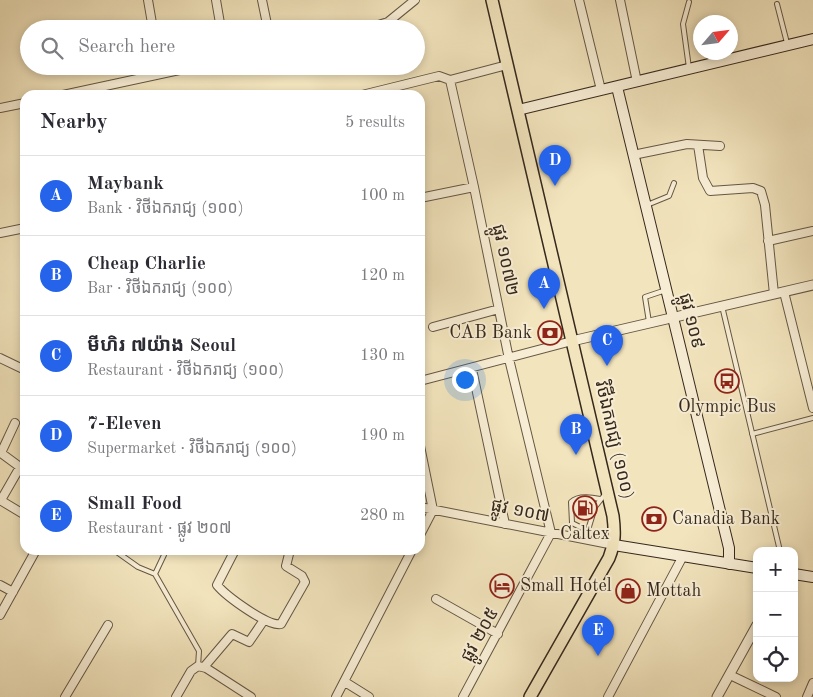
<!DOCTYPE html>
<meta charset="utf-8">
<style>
:root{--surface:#fff;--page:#f7f7f7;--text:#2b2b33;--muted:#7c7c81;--line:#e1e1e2;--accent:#2563eb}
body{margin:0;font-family:"Old Standard TT","Noto Sans Khmer",serif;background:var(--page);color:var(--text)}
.controls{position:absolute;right:15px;bottom:15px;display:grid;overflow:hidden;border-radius:10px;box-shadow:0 2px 8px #0003}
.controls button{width:45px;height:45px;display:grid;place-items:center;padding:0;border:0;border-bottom:1px solid var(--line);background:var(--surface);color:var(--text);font:25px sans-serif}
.compass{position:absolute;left:693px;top:15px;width:45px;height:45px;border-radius:50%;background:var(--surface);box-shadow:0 2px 8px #0003;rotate:62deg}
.you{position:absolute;left:464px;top:379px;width:18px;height:18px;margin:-12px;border:4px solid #fff;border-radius:50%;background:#1a73e8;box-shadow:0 0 0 8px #1a73e833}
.badge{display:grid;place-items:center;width:32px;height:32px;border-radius:50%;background:var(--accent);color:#fff;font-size:16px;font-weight:700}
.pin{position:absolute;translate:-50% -41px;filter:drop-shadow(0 1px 2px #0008)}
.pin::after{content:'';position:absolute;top:26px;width:18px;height:15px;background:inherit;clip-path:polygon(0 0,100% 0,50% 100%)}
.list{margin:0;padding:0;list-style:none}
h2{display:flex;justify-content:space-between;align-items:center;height:65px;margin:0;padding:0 20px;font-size:21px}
h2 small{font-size:16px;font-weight:400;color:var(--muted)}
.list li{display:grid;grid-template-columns:32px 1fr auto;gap:15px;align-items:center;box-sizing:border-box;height:80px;padding:0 20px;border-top:1px solid var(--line)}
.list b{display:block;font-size:19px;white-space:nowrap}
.list p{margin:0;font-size:16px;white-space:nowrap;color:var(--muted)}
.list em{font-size:16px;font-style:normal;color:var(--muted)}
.icon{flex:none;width:28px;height:28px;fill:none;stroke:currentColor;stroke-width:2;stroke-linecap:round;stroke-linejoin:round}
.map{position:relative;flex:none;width:813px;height:697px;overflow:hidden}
.search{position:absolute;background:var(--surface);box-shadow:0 2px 8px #0003;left:20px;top:20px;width:405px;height:55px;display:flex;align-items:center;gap:12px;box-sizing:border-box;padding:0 18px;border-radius:28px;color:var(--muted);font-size:19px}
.panel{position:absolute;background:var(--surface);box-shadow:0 2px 8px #0003;left:20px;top:90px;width:405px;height:465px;border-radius:15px}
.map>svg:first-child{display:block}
</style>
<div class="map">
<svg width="813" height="697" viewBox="0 0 813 697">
<rect width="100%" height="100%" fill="#f2e4bd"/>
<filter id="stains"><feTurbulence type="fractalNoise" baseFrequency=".004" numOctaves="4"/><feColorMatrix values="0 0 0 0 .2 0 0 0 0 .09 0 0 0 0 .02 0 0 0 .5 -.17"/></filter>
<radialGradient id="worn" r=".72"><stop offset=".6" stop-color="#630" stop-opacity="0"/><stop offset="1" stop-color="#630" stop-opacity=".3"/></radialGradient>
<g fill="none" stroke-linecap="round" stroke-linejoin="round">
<g stroke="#645744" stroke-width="6">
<path id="service" d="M689 2 683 24 689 68
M777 4 787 43
M647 205 669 196 674 183
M722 306 780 551
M649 322 645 297 666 290
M752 434 813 418
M588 531 572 523 571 502C578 495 591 497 600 499
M585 540 595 507 606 493
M114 550 138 567 155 574
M163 550 164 555 155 574 199 651 198 666"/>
</g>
<g stroke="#645744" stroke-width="10">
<path id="minor" d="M148 0 153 29
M216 0 221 29
M262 0 268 29
M579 0 601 90
M620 0 637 82
M365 29 388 22 415 0
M450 80 474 187 509 359 551 533 463 697
M63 95 198 66
M362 95 439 76 450 80 507 65
M0 108 25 103
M698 145 703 178 710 191 753 188 761 191 765 205 774 294
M633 155 687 144 720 146
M420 198 474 187
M0 233 25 228
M768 241 813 231
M784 292 813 408
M433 327 499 309
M0 358 25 370
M472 369 505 524
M420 381 572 341
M420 446 433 510 420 535
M0 500 25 515
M1 500 20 467 1 453 15 423
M420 507 614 545
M235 550 217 585C226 596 268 627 281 624L305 582 302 576 286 566 290 550
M0 585 13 592
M436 599 498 634
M0 615 36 550
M204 667 232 634 249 642 264 620
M730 675 776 697
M345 682 369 697
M65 697 108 625
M176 697 191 671 198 666 206 668 251 697
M336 697 412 550
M608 697 683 556
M807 697 813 683"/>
</g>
<g stroke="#645744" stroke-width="11">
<path id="tertiary" d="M572 341 813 285
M717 697 757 625"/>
</g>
<g stroke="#35281c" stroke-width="12">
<path id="secondary" d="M617 87 729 548V564
M518 110 813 39
M614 545 757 568
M794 574 813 577"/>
</g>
<g stroke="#35281c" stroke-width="14">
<path id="primary" d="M492 0 613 516C615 532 615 543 609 558L530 697"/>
</g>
<use href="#service" stroke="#f7edd4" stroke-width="4"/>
<use href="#minor" stroke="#f7edd4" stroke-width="8"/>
<use href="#tertiary" stroke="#f7edd4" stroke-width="9"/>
<use href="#secondary" stroke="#f7edd4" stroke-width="10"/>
<use href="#primary" stroke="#f2e4bd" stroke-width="11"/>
</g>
<defs>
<g id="bank-ring" transform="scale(1.25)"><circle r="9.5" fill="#f7edd4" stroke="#8f2418" stroke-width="1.5"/><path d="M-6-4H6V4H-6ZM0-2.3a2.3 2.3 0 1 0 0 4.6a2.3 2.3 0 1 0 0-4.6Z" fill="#8f2418"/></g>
<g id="bus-ring" transform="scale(1.25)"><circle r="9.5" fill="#f7edd4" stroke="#8f2418" stroke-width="1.5"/><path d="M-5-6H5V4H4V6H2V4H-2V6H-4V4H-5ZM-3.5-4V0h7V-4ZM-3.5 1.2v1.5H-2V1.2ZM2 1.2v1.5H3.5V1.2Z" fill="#8f2418"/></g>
<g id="fuel-ring" transform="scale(1.25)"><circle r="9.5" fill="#f7edd4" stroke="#8f2418" stroke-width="1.5"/><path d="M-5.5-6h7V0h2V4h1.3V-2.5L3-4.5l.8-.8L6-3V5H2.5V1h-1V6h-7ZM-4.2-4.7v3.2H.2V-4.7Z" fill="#8f2418"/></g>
<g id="hotel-ring" transform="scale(1.25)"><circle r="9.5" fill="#f7edd4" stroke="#8f2418" stroke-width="1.5"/><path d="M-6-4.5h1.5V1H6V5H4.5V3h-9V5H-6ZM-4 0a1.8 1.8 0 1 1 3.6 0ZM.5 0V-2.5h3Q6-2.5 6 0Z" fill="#8f2418"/></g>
<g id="shop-ring" transform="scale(1.25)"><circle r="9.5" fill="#f7edd4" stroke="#8f2418" stroke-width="1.5"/><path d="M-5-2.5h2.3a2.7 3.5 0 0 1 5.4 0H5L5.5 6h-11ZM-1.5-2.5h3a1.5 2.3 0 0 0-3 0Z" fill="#8f2418"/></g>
</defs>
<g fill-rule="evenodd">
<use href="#bank-ring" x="550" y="333"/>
<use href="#bus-ring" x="727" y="381"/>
<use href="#fuel-ring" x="585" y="508"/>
<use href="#bank-ring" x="654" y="519"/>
<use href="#hotel-ring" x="502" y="586"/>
<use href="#shop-ring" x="628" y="591"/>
</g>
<g text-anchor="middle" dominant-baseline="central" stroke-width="4" stroke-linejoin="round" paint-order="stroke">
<g font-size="18" fill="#35281c" stroke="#f7edd4">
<text transform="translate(505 260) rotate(78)">ផ្លូវ ១០៧២</text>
<text transform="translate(691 321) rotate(76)">ផ្លូវ ១០៩</text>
<text transform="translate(614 440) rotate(77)">វិថីឯករាជ្យ (១០០)</text>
<text transform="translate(520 511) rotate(11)">ផ្លូវ ១០៧</text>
<text transform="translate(480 635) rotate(-61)">ផ្លូវ ២០៥</text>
</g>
<g font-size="18" fill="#35281c" stroke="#f7edd4" text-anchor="start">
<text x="532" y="333" text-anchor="end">CAB Bank</text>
<text x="727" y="407" text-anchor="middle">Olympic Bus</text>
<text x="672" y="519">Canadia Bank</text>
<text x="585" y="534" text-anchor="middle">Caltex</text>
<text x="520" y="586">Small Hotel</text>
<text x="646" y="591">Mottah</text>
</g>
</g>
<rect width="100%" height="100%" filter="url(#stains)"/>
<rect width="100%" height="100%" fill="url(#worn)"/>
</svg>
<div class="controls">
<button>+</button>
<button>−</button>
<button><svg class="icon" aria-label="locate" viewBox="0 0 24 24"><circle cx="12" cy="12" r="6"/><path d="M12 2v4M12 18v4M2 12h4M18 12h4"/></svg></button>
</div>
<svg class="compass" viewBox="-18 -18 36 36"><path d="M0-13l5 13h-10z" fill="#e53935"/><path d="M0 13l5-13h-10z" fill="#7c7c81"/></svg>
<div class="you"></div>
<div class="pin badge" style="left:544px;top:309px">A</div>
<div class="pin badge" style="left:576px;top:455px">B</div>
<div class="pin badge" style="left:607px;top:366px">C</div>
<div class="pin badge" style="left:555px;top:186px">D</div>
<div class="pin badge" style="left:598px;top:656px">E</div>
<div class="search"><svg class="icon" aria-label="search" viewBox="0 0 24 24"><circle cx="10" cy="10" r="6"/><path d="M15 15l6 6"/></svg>Search here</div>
<section class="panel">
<h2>Nearby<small>5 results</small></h2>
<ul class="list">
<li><span class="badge">A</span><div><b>Maybank</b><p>Bank · វិថីឯករាជ្យ (១០០)</p></div><em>100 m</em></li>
<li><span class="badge">B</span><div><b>Cheap Charlie</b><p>Bar · វិថីឯករាជ្យ (១០០)</p></div><em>120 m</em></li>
<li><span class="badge">C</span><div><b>មីហិរ ៧យ៉ាង Seoul</b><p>Restaurant · វិថីឯករាជ្យ (១០០)</p></div><em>130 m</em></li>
<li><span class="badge">D</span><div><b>7-Eleven</b><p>Supermarket · វិថីឯករាជ្យ (១០០)</p></div><em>190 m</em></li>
<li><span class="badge">E</span><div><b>Small Food</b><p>Restaurant · ផ្លូវ ២០៧</p></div><em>280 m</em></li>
</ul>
</section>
</div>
